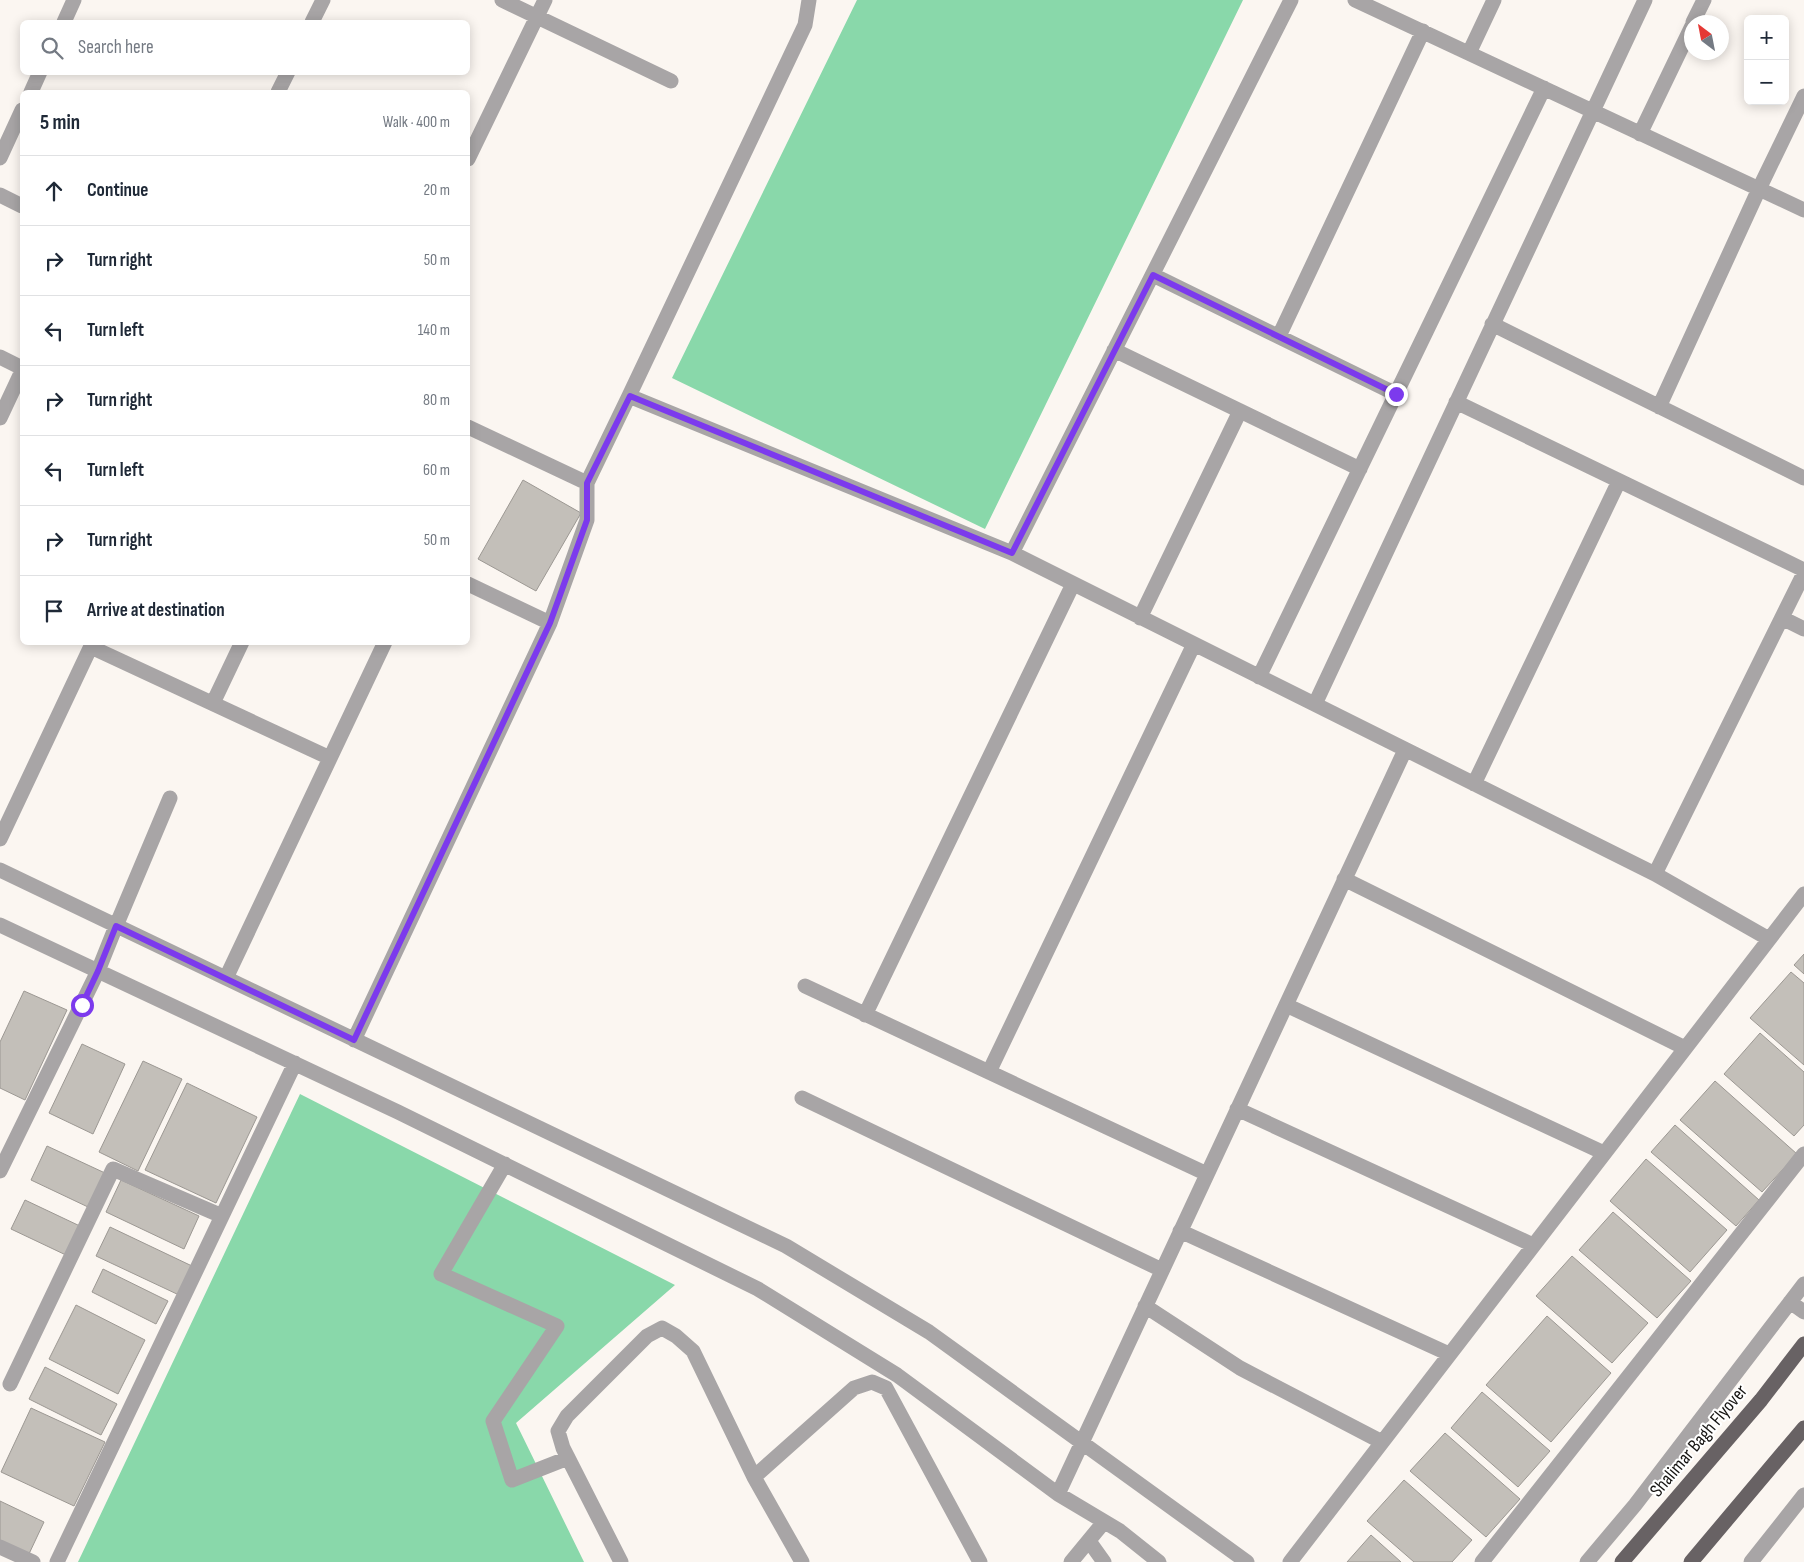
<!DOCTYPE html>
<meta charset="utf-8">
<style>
:root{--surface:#fff;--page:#f2f2f3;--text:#1f2937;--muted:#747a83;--line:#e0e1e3}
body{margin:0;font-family:"Sofia Sans Condensed",sans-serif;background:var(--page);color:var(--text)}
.controls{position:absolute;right:15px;top:15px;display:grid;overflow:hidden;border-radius:8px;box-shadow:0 2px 12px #0003}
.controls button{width:45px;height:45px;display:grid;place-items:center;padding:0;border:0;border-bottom:1px solid var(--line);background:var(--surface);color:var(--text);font:25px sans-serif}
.compass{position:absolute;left:1684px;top:15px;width:45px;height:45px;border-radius:50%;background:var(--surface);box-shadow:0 2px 12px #0003;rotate:328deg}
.stop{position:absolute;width:15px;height:15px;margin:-11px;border:4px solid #7c3aed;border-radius:50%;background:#fff}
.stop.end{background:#7c3aed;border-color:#fff;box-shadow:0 1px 5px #0008}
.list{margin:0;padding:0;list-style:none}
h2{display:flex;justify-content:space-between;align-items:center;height:65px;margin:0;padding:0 20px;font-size:21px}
h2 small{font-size:16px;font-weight:400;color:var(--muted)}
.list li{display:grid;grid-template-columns:32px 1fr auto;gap:15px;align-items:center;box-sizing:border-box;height:70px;padding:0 20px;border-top:1px solid var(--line)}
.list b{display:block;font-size:19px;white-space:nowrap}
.list em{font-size:16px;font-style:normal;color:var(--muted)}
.icon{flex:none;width:28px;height:28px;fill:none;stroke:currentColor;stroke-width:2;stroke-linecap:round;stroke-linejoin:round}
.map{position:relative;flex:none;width:1804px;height:1562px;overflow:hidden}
.search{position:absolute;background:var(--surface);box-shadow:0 2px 12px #0003;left:20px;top:20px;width:450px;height:55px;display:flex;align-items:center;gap:12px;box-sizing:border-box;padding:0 18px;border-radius:8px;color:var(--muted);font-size:19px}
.panel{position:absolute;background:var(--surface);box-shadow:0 2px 12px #0003;left:20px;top:90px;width:450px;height:555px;border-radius:8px}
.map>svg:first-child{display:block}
</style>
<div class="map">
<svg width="1804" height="1562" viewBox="0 0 1804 1562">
<rect width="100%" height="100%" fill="#fbf6f1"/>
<path fill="#89d8aa" d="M857 0H1243L985 529 672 378Z
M300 1094 675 1285 516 1423 584 1562H78Z"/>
<path fill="#c3bfb9" stroke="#9c9893" d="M523 480 581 513 536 591 478 559Z
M1804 954V974L1794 965Z
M1791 972 1804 983V1065L1750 1018Z
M24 991 67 1010 25 1100 0 1088V1042Z
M1760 1033 1804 1072V1125L1794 1136 1724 1074Z
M82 1044 125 1064 93 1134 49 1113Z
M143 1061 182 1079 138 1171 99 1152Z
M1715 1081 1797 1154 1762 1192 1680 1120Z
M187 1083 257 1117 216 1203 145 1170Z
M1675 1125 1759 1200 1736 1226 1651 1152Z
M47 1146 105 1173 88 1207 31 1180Z
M1646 1159 1727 1230 1690 1272 1610 1201Z
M121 1180 199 1216 184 1249 106 1212Z
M25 1200 82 1227 68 1256 11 1229Z
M1613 1212 1691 1281 1657 1318 1579 1250Z
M110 1227 192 1266 179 1295 96 1256Z
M1572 1256 1648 1323 1612 1363 1536 1296Z
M103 1269 168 1301 156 1324 92 1292Z
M76 1305 145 1340 118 1394 49 1359Z
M1547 1316 1611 1373 1551 1442 1486 1385Z
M45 1367 117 1404 101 1435 29 1399Z
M1482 1392 1550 1451 1518 1487 1451 1428Z
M31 1408 105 1442 74 1506 1 1472Z
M1445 1433 1520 1499 1486 1537 1410 1471Z
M1404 1480 1472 1540 1452 1562H1414L1367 1521Z
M0 1501 44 1522 28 1556 0 1542Z
M1371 1535 1401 1562H1347Z"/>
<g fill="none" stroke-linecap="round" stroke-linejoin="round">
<path stroke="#a8a5a6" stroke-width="15" d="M502 0 671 81
M1291 0 1012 553 1655 874 1804 573
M1355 0 1804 210
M64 22 74 0
M312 22 323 0
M1693 22 1704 0
M1469 53 1494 0
M31 92 40 72
M278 92 288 72
M1640 134 1692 26
M0 158 22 110
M468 159 545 0
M0 195 22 206
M1153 275 1396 394
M1492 324 1804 478
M1279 336 1423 31
M1114 350 1360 469
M0 357 22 368
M629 396 1012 553
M1456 402 1804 570
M1659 407 1759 189 1804 96
M0 418 22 371
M468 427 587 483
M1140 618 1240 411
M1782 618 1804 629
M550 623 587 520V483L629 396 805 25 809 0
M91 647 330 758
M1259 677 1544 88
M213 703 242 642
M1315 704 1645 0
M1474 784 1619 481
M0 839 93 642
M0 870 786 1246 929 1332 1247 1562
M1655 874 1769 939
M1344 879 1685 1048
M0 925 398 1112 758 1289 897 1375 1058 1494 1120 1531 1159 1562
M226 978 385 642
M805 986 1207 1174
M1286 1005 1604 1153
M865 1015 1073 584
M354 1040 550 623 468 584
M989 1072 1194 644
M802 1098 1162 1270
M1237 1109 1533 1245
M505 1164 441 1274 557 1326 493 1421 512 1480 568 1458
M0 1171 98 971 116 926 170 798
M1180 1231 1449 1354
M1790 1302 1804 1312
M1145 1306 1240 1368 1382 1442
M10 1384 113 1169 222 1216
M754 1477 854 1388 872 1382 886 1388 980 1562
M1058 1494 1405 750
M1089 1541 1104 1562
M0 1547 33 1562
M57 1562 295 1063
M621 1562 563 1448 558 1431 567 1416 647 1336 662 1328 676 1336 693 1351 754 1477 802 1562
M1071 1562 1104 1522
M1290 1562 1804 894
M1482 1562 1804 1154
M1587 1562 1635 1505 1804 1284
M1751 1562 1804 1495"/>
<path stroke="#686264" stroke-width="15" d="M1622 1562 1761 1400 1804 1344
M1691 1562 1804 1428"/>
</g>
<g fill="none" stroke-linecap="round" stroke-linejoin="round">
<path stroke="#7c3aed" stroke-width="6" d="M82 1005 98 971 116 926 354 1040 550 623 587 520V483L630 396 1012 553 1153 275 1396 394"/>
</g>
<g text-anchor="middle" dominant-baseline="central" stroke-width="4" stroke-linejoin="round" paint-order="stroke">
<g font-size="19" fill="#161412" stroke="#fff">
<text transform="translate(1699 1441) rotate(-50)">Shalimar Bagh Flyover</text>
</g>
</g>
</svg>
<div class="controls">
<button>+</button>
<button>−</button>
</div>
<svg class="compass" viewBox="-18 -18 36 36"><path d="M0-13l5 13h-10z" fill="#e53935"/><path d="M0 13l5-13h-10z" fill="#747a83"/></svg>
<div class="stop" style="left:82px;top:1005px"></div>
<div class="stop end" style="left:1396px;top:394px"></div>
<div class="search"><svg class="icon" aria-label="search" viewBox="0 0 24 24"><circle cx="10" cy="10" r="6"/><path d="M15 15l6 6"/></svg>Search here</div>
<section class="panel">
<h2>5 min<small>Walk · 400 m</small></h2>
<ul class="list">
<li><svg class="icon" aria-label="ahead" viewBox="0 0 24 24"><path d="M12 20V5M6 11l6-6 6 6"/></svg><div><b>Continue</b></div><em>20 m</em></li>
<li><svg class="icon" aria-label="right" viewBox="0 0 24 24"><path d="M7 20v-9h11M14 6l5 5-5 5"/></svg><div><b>Turn right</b></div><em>50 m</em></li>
<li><svg class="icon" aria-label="left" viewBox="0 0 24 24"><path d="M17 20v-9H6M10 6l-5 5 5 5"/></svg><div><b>Turn left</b></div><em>140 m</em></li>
<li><svg class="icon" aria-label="right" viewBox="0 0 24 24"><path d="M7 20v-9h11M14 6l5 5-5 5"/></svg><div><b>Turn right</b></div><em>80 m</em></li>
<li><svg class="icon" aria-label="left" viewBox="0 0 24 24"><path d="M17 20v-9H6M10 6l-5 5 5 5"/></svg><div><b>Turn left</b></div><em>60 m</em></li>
<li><svg class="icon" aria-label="right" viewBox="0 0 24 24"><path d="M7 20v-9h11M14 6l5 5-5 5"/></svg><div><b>Turn right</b></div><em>50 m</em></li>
<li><svg class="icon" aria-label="arrive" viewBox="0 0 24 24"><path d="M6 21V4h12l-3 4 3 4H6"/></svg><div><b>Arrive at destination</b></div></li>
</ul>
</section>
</div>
